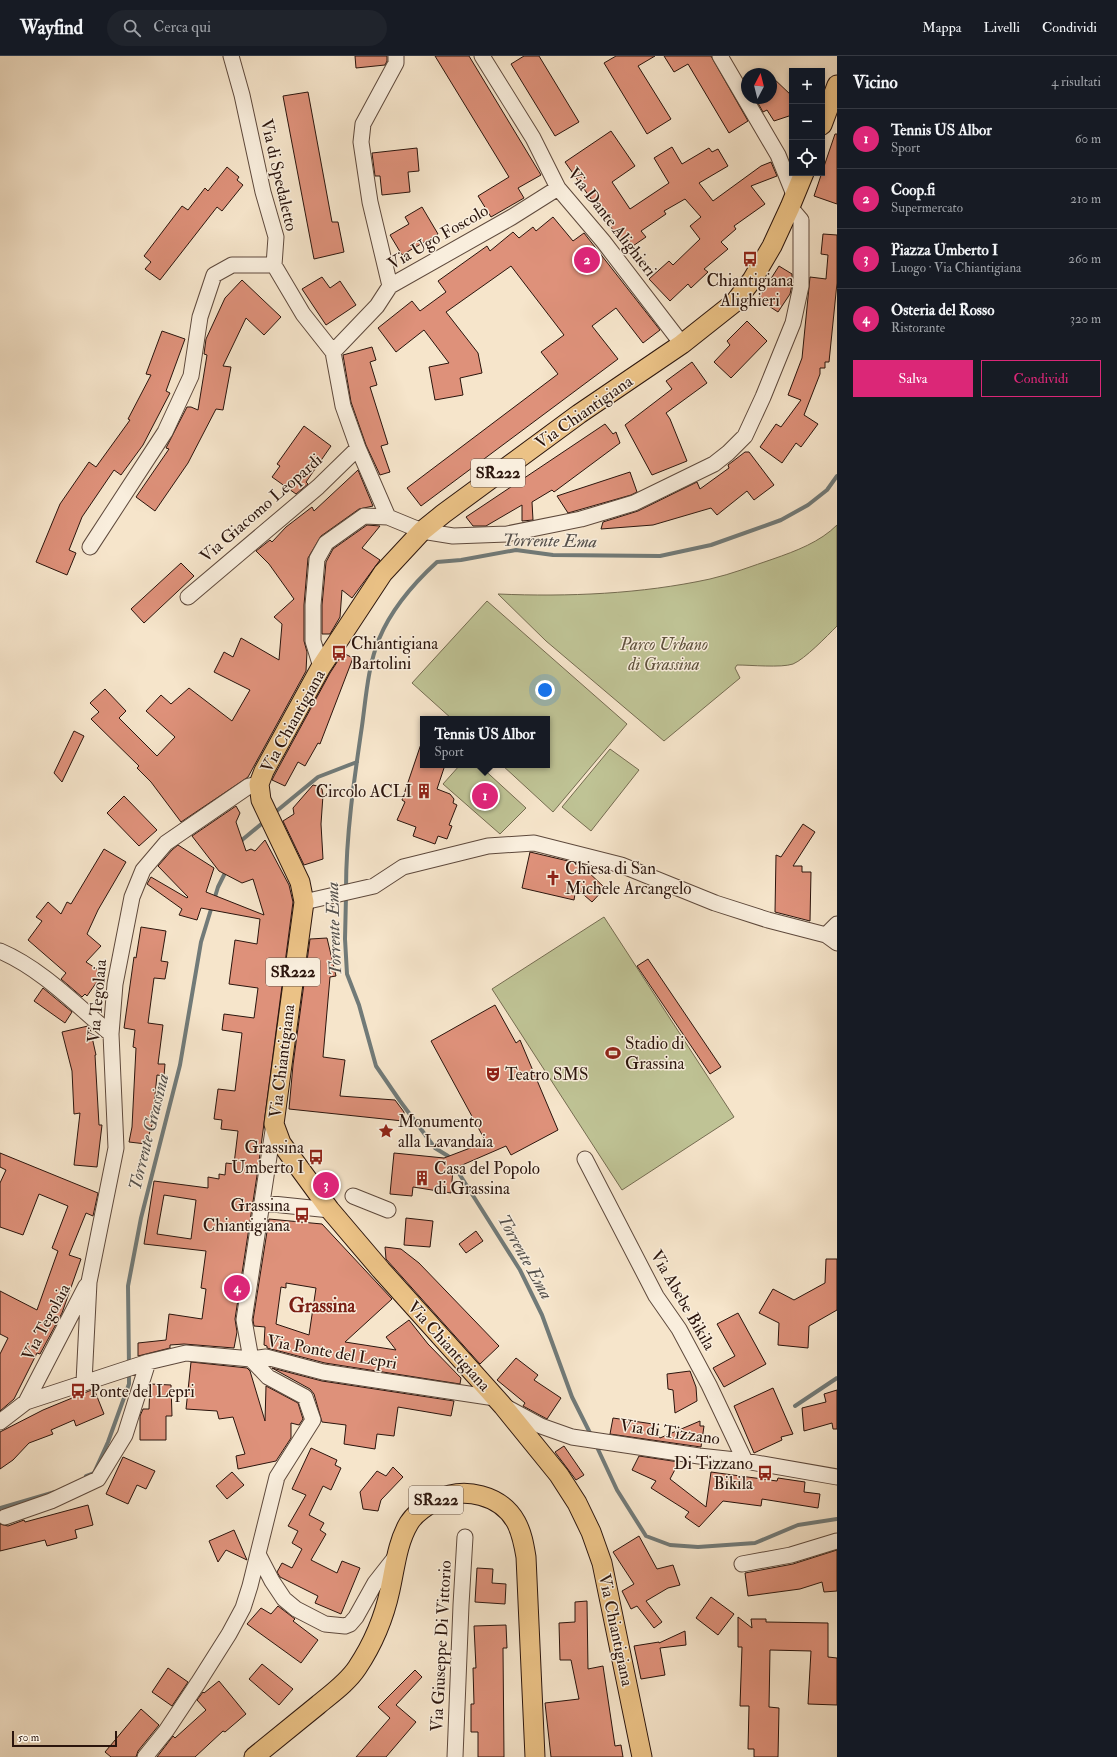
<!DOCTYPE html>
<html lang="it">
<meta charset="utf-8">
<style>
:root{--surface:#171b24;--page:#20242c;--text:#f1f3f6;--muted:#9ea1a6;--line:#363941;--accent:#db2777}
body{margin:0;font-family:"IM FELL Double Pica",serif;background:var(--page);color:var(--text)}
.controls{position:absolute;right:12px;top:12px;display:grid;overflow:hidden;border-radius:0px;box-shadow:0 2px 6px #0003}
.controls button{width:36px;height:36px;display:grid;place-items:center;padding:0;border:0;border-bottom:1px solid var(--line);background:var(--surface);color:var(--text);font:20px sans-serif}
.compass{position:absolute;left:741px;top:12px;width:36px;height:36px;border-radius:50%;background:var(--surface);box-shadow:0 2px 6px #0003;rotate:7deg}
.scale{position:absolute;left:12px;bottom:10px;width:105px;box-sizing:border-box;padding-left:4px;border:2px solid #2b150d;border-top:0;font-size:11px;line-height:14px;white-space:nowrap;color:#2b150d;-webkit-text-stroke:3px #f9eedd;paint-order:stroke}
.you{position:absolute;left:545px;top:634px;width:14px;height:14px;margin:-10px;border:3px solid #fff;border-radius:50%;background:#1a73e8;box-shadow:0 0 0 6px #1a73e833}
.badge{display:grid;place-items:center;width:26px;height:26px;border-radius:50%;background:var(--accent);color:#fff;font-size:13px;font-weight:700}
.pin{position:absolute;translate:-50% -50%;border:2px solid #fff;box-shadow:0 1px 4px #0006}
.popup{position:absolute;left:420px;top:660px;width:130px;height:52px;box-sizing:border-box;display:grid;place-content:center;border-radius:0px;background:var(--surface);filter:drop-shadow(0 1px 3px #0005);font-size:13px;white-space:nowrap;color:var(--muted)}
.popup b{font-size:15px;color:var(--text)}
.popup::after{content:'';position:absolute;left:50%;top:100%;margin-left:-8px;border:8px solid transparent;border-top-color:var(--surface)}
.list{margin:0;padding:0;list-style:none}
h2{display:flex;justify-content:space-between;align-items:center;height:52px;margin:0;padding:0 16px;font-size:17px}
h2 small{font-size:13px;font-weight:400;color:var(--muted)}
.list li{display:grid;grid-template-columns:26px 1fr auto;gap:12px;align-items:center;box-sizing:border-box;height:60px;padding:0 16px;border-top:1px solid var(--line)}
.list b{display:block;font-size:15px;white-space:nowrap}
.list p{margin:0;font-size:13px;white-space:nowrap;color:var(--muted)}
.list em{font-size:13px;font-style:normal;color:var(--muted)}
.actions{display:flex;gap:8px;padding:12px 16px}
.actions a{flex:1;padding:9px 0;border:1px solid var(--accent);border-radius:0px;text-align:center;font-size:14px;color:var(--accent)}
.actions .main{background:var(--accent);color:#fff}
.icon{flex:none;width:22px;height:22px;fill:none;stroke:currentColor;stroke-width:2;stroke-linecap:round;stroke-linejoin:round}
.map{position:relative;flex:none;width:837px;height:1701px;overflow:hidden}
header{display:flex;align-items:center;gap:24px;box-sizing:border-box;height:56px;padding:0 20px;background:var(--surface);border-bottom:1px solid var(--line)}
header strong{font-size:19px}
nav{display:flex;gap:22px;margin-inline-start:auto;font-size:14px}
.search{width:280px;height:36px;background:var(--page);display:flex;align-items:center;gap:10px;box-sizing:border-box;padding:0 14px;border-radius:22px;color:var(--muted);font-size:15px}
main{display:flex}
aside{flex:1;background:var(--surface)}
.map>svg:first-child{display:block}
</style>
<header>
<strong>Wayfind</strong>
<div class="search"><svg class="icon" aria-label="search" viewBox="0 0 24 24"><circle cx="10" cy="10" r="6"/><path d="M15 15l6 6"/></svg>Cerca qui</div>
<nav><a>Mappa</a><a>Livelli</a><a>Condividi</a></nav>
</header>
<main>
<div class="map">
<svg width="837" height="1701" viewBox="0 0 837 1701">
<rect width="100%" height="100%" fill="#f6e5cb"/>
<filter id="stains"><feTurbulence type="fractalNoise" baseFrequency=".005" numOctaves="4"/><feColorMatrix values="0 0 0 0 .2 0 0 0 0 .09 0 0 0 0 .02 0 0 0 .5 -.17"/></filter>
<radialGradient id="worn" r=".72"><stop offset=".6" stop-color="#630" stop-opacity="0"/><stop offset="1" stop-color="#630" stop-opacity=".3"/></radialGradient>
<path fill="#bfc395" stroke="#756c51" d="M837 469V570C827 580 805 603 793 608 781 612 751 609 737 609L735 612 740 622 664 685 546 585 498 538C568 541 641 538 710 523 732 518 752 510 773 503 796 495 820 486 837 469Z
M487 545 627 668 553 756 502 709H547V663H452L412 627Z
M610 693 639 714 591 775 562 751Z
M460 709H479L526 752 500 778 443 728Z
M604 861 734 1061 622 1134 492 933Z"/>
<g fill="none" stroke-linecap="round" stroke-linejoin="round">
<path stroke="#717a78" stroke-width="4" d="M273 758 318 721 357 706
M240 788 242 784 265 765
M346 833C346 779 354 724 362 670 366 641 368 610 379 583 391 554 414 527 437 506L461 504 516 494 553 499 660 500 711 489 781 464 808 449 827 434 837 420
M346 840 345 883 347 918 359 949 376 1010 400 1045 435 1092 448 1100 520 1214 542 1259 572 1341 592 1381
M214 844 218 831 227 813
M129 1310 128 1230 141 1162 180 1009 201 886 212 850
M795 1350 837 1322
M596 1389 617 1434 646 1480 670 1489 698 1491 755 1487 798 1469 837 1463
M86 1420 94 1417 108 1386 129 1328V1316
M0 1452 55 1436"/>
</g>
<path fill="#de917a" stroke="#2b150d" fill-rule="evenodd" d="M355 0H387V5L385 9 356 12Z
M435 0H469L541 119 518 132 524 142 491 161 478 140 509 121Z
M524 0H539L579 66 555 80 511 8Z
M616 0H655L638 10 671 63 647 78 604 7Z
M664 0H711L748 65 729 77 688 8 674 16Z
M771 20 792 40V59L774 65 767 54 763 56 755 42H771Z
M308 36 332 166H338L344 196 314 203 283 40Z
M611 75 635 110 612 126 630 153 669 127 654 102 672 91 682 108 709 92 712 96 718 93 728 110 699 127 713 145 761 110 771 106 777 120 751 130 765 148 734 170 736 173 721 186 728 193 704 213 708 216 691 232 688 228 670 245 649 223 669 205 673 209 700 183 690 170 701 161 685 143 664 155 666 158 641 175 646 181 627 194 565 106Z
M835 78H837V148L814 140Z
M417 92 419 115 408 116 410 136 382 139 380 120H375L372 97Z
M227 111 239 121 237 124 243 129 222 155 217 151 160 224 145 213 151 206 144 200 182 150 188 154 205 132 208 135Z
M422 151 438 178 402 199 390 179 409 168 405 161Z
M553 161 573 185 584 177 660 274 643 287 616 252 592 270 618 303 421 450 407 432 558 318 541 296 564 279 511 210 446 256 478 297 482 317 460 322 463 339 435 344 429 311 449 307 424 274 396 296 378 272 412 245 420 255 446 236 438 225 487 190 490 195 513 176 519 182 533 171 536 175Z
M823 178 837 179V227L829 306H825V312H820V318L804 359 818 368 801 391 796 387 782 407 760 391 776 368 781 371 801 344 788 339 802 302 810 221 826 223 828 199 821 198Z
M779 210 792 218V229L790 238 778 256 758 243Z
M322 221 330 232 340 225 356 249 326 269 302 233Z
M242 224 281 261 264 279 246 262 223 310 231 311 223 354 216 353 188 407 155 455 136 441 169 393 166 392 187 351H191L198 354 207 299 204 298 206 283 225 242Z
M747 265 767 285 731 322 714 306 730 289 727 285Z
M162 275 185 283 166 335 170 337 143 389 121 419 114 414 82 461 69 494 76 497 67 519 36 506 60 448 89 406 96 411 130 364 128 363 151 319 146 318Z
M372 291 376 304 370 306 377 329 370 331 388 388 381 390 390 416 380 419 366 389 351 346 343 299Z
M692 306 707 327 666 357 670 363 687 405 652 419 625 369 672 333 666 325Z
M605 368 613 378 616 376 620 387 554 436 552 434 532 446 533 464 522 465V449L486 470H473L466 461Z
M304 370 331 390 306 426 308 428 296 438 272 421 280 410 277 408Z
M745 396H749L774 429 754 444 747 435 717 459 711 452 653 469 601 473 603 466 638 455 697 426 700 433 729 412 728 409Z
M358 414 373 450 359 453 321 480 308 502 304 549V585L307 596 306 615 248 721 181 766 151 726 137 712 139 710 91 663 99 656 90 647 105 633 126 655 119 662 157 700 175 681 146 655 161 639 171 648 189 632 232 665 250 634 214 616 224 596 233 601 241 582 279 604 282 568 274 561 294 543 269 508 256 495 270 484 272 486 286 471 312 451 314 455Z
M630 416 637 436 631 439 568 457 557 440Z
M367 469 380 470 362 492 380 504 352 542 342 534 340 561 330 578H322V549L326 506 333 493Z
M181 507 194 520 144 567 131 553Z
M343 597 353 602 320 688 318 687 305 710 298 706 285 730 272 724 274 720 330 617Z
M74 675 84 680 62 726 54 717Z
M421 688H423V709H445L437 733 450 738 454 743 453 747 457 749 449 769 452 770 447 783 438 780 435 788 413 780 416 771 397 764 405 746 402 744Z
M313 729 317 730 322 733 323 739 321 768 323 803 304 809 283 765 294 758 293 752Z
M124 740 157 774 139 790 107 757Z
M236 750 240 757 236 766 246 795 251 793 255 795 265 784 289 829 293 846 258 1113 235 1263 237 1276 234 1292 184 1288 170 1289V1292L138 1300V1287L166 1284 169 1258 202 1263 206 1233 201 1232 206 1195 144 1188 154 1125 208 1132V1121L219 1123V1118L225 1119 226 1107 234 1108 238 1075 221 1073 222 1064 214 1063 218 1033 235 1035 242 977 222 974 224 958 254 962 258 932 229 928 235 884 257 888 260 863 201 852 197 864 179 859 182 853 147 828 151 821 187 842 188 841 158 810 172 794 178 789 214 812 206 836 264 859 253 823 242 827 219 815 192 780ZM164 1139 196 1144 191 1183 157 1178Z
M803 768 815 776 793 810H802V816H811L810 865 775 856 776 799 781 801Z
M104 793 126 806 98 854 87 878 101 890 86 906 103 917 87 940 85 938 82 941 61 923 66 917 28 884 42 865 36 861 48 846 61 858 67 846 71 848Z
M530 796 585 809V813L605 832 592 846 576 832 574 844 522 832Z
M141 871 166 875 161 905 168 906 165 923 154 922 148 967 163 969 158 1008H165L164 1020 157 1019 152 1069 146 1088 129 1086 132 1071 136 992 133 991 135 974 124 972 134 901 136 902Z
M327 882 336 920 330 921 323 1001 345 1004 340 1040 395 1044 404 1056 403 1065 289 1053 293 1009 310 883Z
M648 903 721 1011 710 1018 637 910Z
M43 932 72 956 65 967 34 945Z
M495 949 516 987 520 984 558 1074 511 1099 506 1090 453 1113 451 1137 413 1131 412 1140 390 1138 394 1097 444 1102 486 1086 431 985Z
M88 970 90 972 96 999H95L99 1069H102L97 1111 74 1109 80 1057 74 1058 72 1015 62 976Z
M0 1097 98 1137 93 1160 86 1157 69 1199 81 1203 62 1257 40 1298 37 1297 14 1343 0 1355V1298L8 1282 0 1278V1235L37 1254 58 1195 52 1192 68 1150 39 1138 23 1179 0 1171V1127L6 1114 0 1111Z
M406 1162 433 1165 430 1191 404 1189Z
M269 1163 322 1168 392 1243 345 1286 396 1294 386 1281 409 1264 428 1288 461 1322 460 1328 325 1307 267 1292V1290L264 1289 265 1271 254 1270 253 1264ZM286 1227 316 1232 309 1279 276 1268 281 1231 286 1232Z
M476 1175 483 1185 466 1197 459 1188Z
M385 1191 401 1193 419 1207 499 1290 480 1308 386 1203Z
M826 1203H837V1254L809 1270 808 1292 778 1289 779 1267 759 1257 773 1233 794 1244 825 1227Z
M738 1257 766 1308 724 1331 713 1312 735 1300 717 1268Z
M516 1302 538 1319 534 1324 561 1342 547 1363 523 1350 525 1347 497 1324Z
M191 1306 247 1312 250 1315 265 1365 266 1330 298 1347 303 1363 299 1369 291 1367V1382L276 1405 238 1413 236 1400 245 1398 233 1361 219 1363 217 1355 186 1353Z
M272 1312 322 1325 454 1345 451 1360 398 1351 394 1380 377 1378 375 1393 344 1388 346 1369 322 1366 314 1338 310 1333Z
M690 1315 696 1331 697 1345 675 1357 673 1334 668 1333 667 1318Z
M150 1328 171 1329 172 1360H166V1384H140V1360L143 1353H149Z
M773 1332 793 1378 781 1381 782 1384 754 1397 734 1350Z
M94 1333 104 1358 76 1370 74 1364 51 1374 53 1378 29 1387 13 1404 0 1413V1376L43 1354Z
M837 1334V1373H833L832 1367 804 1375 802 1352 826 1346 824 1338Z
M613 1362 653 1368 660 1382 700 1365V1370H704L701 1391 610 1378Z
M564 1390 584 1419 576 1424 555 1396Z
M311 1392 337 1404 335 1409 341 1412 331 1434 323 1430 309 1459 324 1467 320 1474 326 1478 311 1504 337 1517 342 1505 360 1512 341 1558 315 1547 318 1540 280 1521 277 1516 282 1507 292 1512 302 1493 292 1487 298 1475 288 1470 306 1439 292 1433Z
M639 1400 679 1406 670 1423 706 1451 711 1416 777 1425 778 1422 805 1426 804 1436 820 1438 818 1452 762 1443 761 1450 723 1445 699 1471 685 1461 689 1456 651 1432 656 1425 632 1414Z
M123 1401 155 1415 146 1433 137 1429 128 1448 106 1438Z
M393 1411 403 1421 381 1444 378 1455 363 1453 360 1436 377 1415 386 1420Z
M232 1416 244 1429 227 1443 216 1430Z
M88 1449 93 1469 75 1474 77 1482 47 1490 45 1484 0 1495V1468L8 1470 24 1464 25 1466Z
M234 1474 247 1504 226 1494 218 1506 209 1485Z
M639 1480 657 1513 673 1509 680 1529 668 1532 646 1545 662 1566 654 1572 637 1550 631 1553 622 1535 634 1528 613 1496Z
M837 1494V1535L824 1536 822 1526 800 1533 748 1540 745 1517 793 1508Z
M477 1512 493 1513 492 1527 506 1528 505 1548 475 1546Z
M711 1541 734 1558 718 1579 696 1562Z
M587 1545 588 1613 603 1610 615 1690 621 1689 623 1701H551L545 1647 579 1643 571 1604H560L559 1567 575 1566V1546Z
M278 1550 295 1563 293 1565 318 1584 301 1607 247 1568 261 1552 271 1558Z
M738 1561 752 1572 751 1563H766V1566L828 1567V1601L837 1602V1649L808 1648 811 1595 770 1594 769 1651 779 1652 778 1701H754V1693H748L749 1650H740L742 1591H738Z
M506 1569 507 1592H503L504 1701H478V1676H471V1648H474L473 1612H476L474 1570Z
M685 1575 686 1589 660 1592 665 1619 641 1623 634 1590 659 1586V1587Z
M262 1608 293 1633 279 1649 249 1623Z
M168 1612 188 1626 172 1650 152 1636Z
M415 1614 422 1621 396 1649 416 1666 386 1701H356L390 1662 378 1651Z
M219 1625 246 1658 225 1676 223 1675 195 1701H157L173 1680 175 1682 206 1654 197 1644 203 1636 204 1637Z
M141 1653 159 1669 138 1695 136 1701H111L105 1696Z"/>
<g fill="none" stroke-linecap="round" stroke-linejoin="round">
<g stroke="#5e493c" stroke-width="17">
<path id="minor" d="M231 0 242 39 263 136 276 181 274 209 303 258 333 296 343 350 358 392 388 461
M482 0 533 82 558 132 603 185 682 288
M720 0 778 99 795 141
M390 230 370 146 361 86 363 68 396 7V0
M333 296 377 250 390 230 512 161 558 132
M90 491 165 376 191 320 200 261 214 219 232 209H274
M188 541 318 431 358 392
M321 611 313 585V549L317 503 326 487 364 460 388 461 422 475 453 480 507 478 581 463 634 447 714 408 728 397 745 380 763 341 793 267 801 230V164L790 151
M304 846 374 830 403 811 488 790 534 787 621 809 715 847 768 864 826 879 837 887
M826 879 837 868
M0 895C42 913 76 949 111 978
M585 1103 656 1240 679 1273 709 1329 745 1405
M353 1140 388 1154
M263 1147 330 1154
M84 1326 89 1226 116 1092 111 978 115 928 132 841 143 814 166 787 249 730 259 728
M26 1346 86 1230
M506 1351 541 1370 572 1381 699 1400 745 1405 837 1421
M0 1366 26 1346 148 1306 186 1297 251 1303 266 1301 323 1316 495 1342
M5 1461 51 1445 98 1423 125 1379 148 1306
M258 1498 272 1525 284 1543 296 1553 325 1568 345 1570 350 1568 356 1561 375 1527 397 1499
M742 1508 791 1499 837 1485
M145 1701 166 1675 198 1627 229 1578 243 1552 250 1530 277 1421 313 1364 305 1341 268 1321 251 1303 244 1264 274 1068
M455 1701 461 1549 465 1481"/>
</g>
<g stroke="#2b150d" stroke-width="21">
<path id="major" d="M822 69 837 29
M254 1701C275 1684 296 1667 318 1649 331 1638 347 1627 357 1612 373 1588 384 1562 390 1534 395 1512 397 1487 409 1467 415 1457 426 1450 437 1444 464 1430 501 1439 516 1466 522 1477 524 1489 526 1501L535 1701
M642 1701 602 1507 591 1476 577 1447 559 1419 503 1350 381 1214 330 1154 281 1087 274 1068 304 846 300 826 261 744 259 728 264 715 321 611 383 517 422 475 443 458 579 358 682 288 735 246 752 224 772 190 790 151 804 117"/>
</g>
<use href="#minor" stroke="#f9eedd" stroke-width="15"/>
<use href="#major" stroke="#ebc286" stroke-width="19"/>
</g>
<defs>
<g id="bus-bare" transform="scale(1.2)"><path d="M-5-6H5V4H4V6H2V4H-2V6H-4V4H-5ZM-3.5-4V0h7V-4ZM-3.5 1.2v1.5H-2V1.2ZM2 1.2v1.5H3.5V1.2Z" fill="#8f2418" stroke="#f9eedd" stroke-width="2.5" paint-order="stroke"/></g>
<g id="building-bare" transform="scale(1.2)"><path d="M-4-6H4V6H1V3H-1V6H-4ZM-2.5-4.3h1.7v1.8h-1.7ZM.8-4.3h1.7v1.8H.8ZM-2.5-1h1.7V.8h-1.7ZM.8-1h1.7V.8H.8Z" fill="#8f2418" stroke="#f9eedd" stroke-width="2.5" paint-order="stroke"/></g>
<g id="church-bare" transform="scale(1.2)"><path d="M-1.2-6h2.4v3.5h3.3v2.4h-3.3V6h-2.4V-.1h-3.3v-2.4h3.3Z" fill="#8f2418" stroke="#f9eedd" stroke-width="2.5" paint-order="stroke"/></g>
<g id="stadium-bare" transform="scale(1.2)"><path d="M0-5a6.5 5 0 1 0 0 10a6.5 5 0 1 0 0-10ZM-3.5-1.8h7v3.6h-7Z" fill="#8f2418" stroke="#f9eedd" stroke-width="2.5" paint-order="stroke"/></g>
<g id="theatre-bare" transform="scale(1.2)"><path d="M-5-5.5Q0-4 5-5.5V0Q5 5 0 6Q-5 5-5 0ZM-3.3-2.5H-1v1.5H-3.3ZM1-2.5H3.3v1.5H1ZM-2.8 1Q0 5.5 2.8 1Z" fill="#8f2418" stroke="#f9eedd" stroke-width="2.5" paint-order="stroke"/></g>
<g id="sight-bare" transform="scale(1.2)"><path d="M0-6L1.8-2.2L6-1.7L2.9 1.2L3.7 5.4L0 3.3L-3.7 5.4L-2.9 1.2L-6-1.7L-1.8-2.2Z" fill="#8f2418" stroke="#f9eedd" stroke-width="2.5" paint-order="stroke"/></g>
</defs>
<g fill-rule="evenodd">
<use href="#bus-bare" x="750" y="203"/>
<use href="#bus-bare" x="339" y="597"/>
<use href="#building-bare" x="424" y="735"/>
<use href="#church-bare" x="553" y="822"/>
<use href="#stadium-bare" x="613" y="997"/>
<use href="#theatre-bare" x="493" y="1018"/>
<use href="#sight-bare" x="386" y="1075"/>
<use href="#bus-bare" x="316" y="1101"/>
<use href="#building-bare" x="422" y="1122"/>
<use href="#bus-bare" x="302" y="1159"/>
<use href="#bus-bare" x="78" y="1335"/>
<use href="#bus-bare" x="765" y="1417"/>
</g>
<g text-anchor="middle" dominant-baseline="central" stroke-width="3" stroke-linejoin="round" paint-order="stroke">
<g fill="#f9eedd" stroke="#69564b" stroke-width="1">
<rect x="471" y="403" width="54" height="28" rx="3"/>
<rect x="266" y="902" width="54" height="28" rx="3"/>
<rect x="409" y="1430" width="54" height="28" rx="3"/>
</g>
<g font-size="16" font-weight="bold" fill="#2b150d">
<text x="498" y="417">SR222</text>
<text x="293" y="916">SR222</text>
<text x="436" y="1444">SR222</text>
</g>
<g font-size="17" fill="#2b150d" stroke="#f9eedd">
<text transform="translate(279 119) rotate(77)">Via di Spedaletto</text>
<text transform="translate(612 166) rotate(52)">Via Dante Alighieri</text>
<text transform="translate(438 181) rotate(-30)">Via Ugo Foscolo</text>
<text transform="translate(584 356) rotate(-35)">Via Chiantigiana</text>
<text transform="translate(261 452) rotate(-41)">Via Giacomo Leopardi</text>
<text transform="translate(293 665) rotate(-61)">Via Chiantigiana</text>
<text transform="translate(97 945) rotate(-85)">Via Tegolaia</text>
<text transform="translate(282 1005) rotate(-83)">Via Chiantigiana</text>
<text transform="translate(683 1244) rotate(60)">Via Abebe Bikila</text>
<text transform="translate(46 1266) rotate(-62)">Via Tegolaia</text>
<text transform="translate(449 1290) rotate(48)">Via Chiantigiana</text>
<text transform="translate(332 1296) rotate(10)">Via Ponte del Lepri</text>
<text transform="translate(670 1376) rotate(8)">Via di Tizzano</text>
<text transform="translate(616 1574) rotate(78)">Via Chiantigiana</text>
<text transform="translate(441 1590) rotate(-87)">Via Giuseppe Di Vittorio</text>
</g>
<g font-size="17" fill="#2b150d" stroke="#f9eedd" text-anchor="start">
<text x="750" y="224" text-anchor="middle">Chiantigiana<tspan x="750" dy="20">Alighieri</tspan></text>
<text x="351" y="587">Chiantigiana<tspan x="351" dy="20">Bartolini</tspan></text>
<text x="412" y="735" text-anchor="end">Circolo ACLI</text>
<text x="565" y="812">Chiesa di San<tspan x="565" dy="20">Michele Arcangelo</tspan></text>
<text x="625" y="987">Stadio di<tspan x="625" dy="20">Grassina</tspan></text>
<text x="505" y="1018">Teatro SMS</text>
<text x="398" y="1065">Monumento<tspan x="398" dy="20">alla Lavandaia</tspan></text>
<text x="304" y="1091" text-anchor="end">Grassina<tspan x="304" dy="20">Umberto I</tspan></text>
<text x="434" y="1112">Casa del Popolo<tspan x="434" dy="20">di Grassina</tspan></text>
<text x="290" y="1149" text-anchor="end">Grassina<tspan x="290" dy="20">Chiantigiana</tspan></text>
<text x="90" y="1335">Ponte del Lepri</text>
<text x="753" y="1407" text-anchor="end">Di Tizzano<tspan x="753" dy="20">Bikila</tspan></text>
</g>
<g font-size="17" font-style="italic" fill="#5f523d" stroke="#f9eedd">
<text x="664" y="588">Parco Urbano<tspan x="664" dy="20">di Grassina</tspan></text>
</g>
<g font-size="18" font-style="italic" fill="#54504c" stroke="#f9eedd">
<text transform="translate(550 485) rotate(1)">Torrente Ema</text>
<text transform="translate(334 873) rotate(-92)">Torrente Ema</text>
<text transform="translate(149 1076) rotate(-76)">Torrente Grassina</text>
<text transform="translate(525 1201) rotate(61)">Torrente Ema</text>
</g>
<g font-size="19" font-weight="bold" fill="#7a1f14" stroke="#f9eedd">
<text x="322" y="1250">Grassina</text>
</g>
</g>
<rect width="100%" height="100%" filter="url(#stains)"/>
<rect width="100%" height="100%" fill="url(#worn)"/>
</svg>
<div class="controls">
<button>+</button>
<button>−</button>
<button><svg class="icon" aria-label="locate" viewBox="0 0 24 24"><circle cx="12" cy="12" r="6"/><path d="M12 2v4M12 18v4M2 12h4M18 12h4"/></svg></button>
</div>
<svg class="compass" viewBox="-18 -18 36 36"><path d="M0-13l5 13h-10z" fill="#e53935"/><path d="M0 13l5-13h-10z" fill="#9ea1a6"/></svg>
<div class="scale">50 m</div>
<div class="you"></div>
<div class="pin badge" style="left:485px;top:740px">1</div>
<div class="popup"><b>Tennis US Albor</b>Sport</div>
<div class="pin badge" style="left:587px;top:204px">2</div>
<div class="pin badge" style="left:326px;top:1129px">3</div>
<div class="pin badge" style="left:237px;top:1232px">4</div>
</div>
<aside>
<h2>Vicino<small>4 risultati</small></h2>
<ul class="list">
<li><span class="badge">1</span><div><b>Tennis US Albor</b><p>Sport</p></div><em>60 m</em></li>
<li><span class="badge">2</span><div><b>Coop.fi</b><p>Supermercato</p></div><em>210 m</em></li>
<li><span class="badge">3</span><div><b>Piazza Umberto I</b><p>Luogo · Via Chiantigiana</p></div><em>260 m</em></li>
<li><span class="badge">4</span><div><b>Osteria del Rosso</b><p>Ristorante</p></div><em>320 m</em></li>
</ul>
<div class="actions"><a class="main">Salva</a><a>Condividi</a></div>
</aside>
</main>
